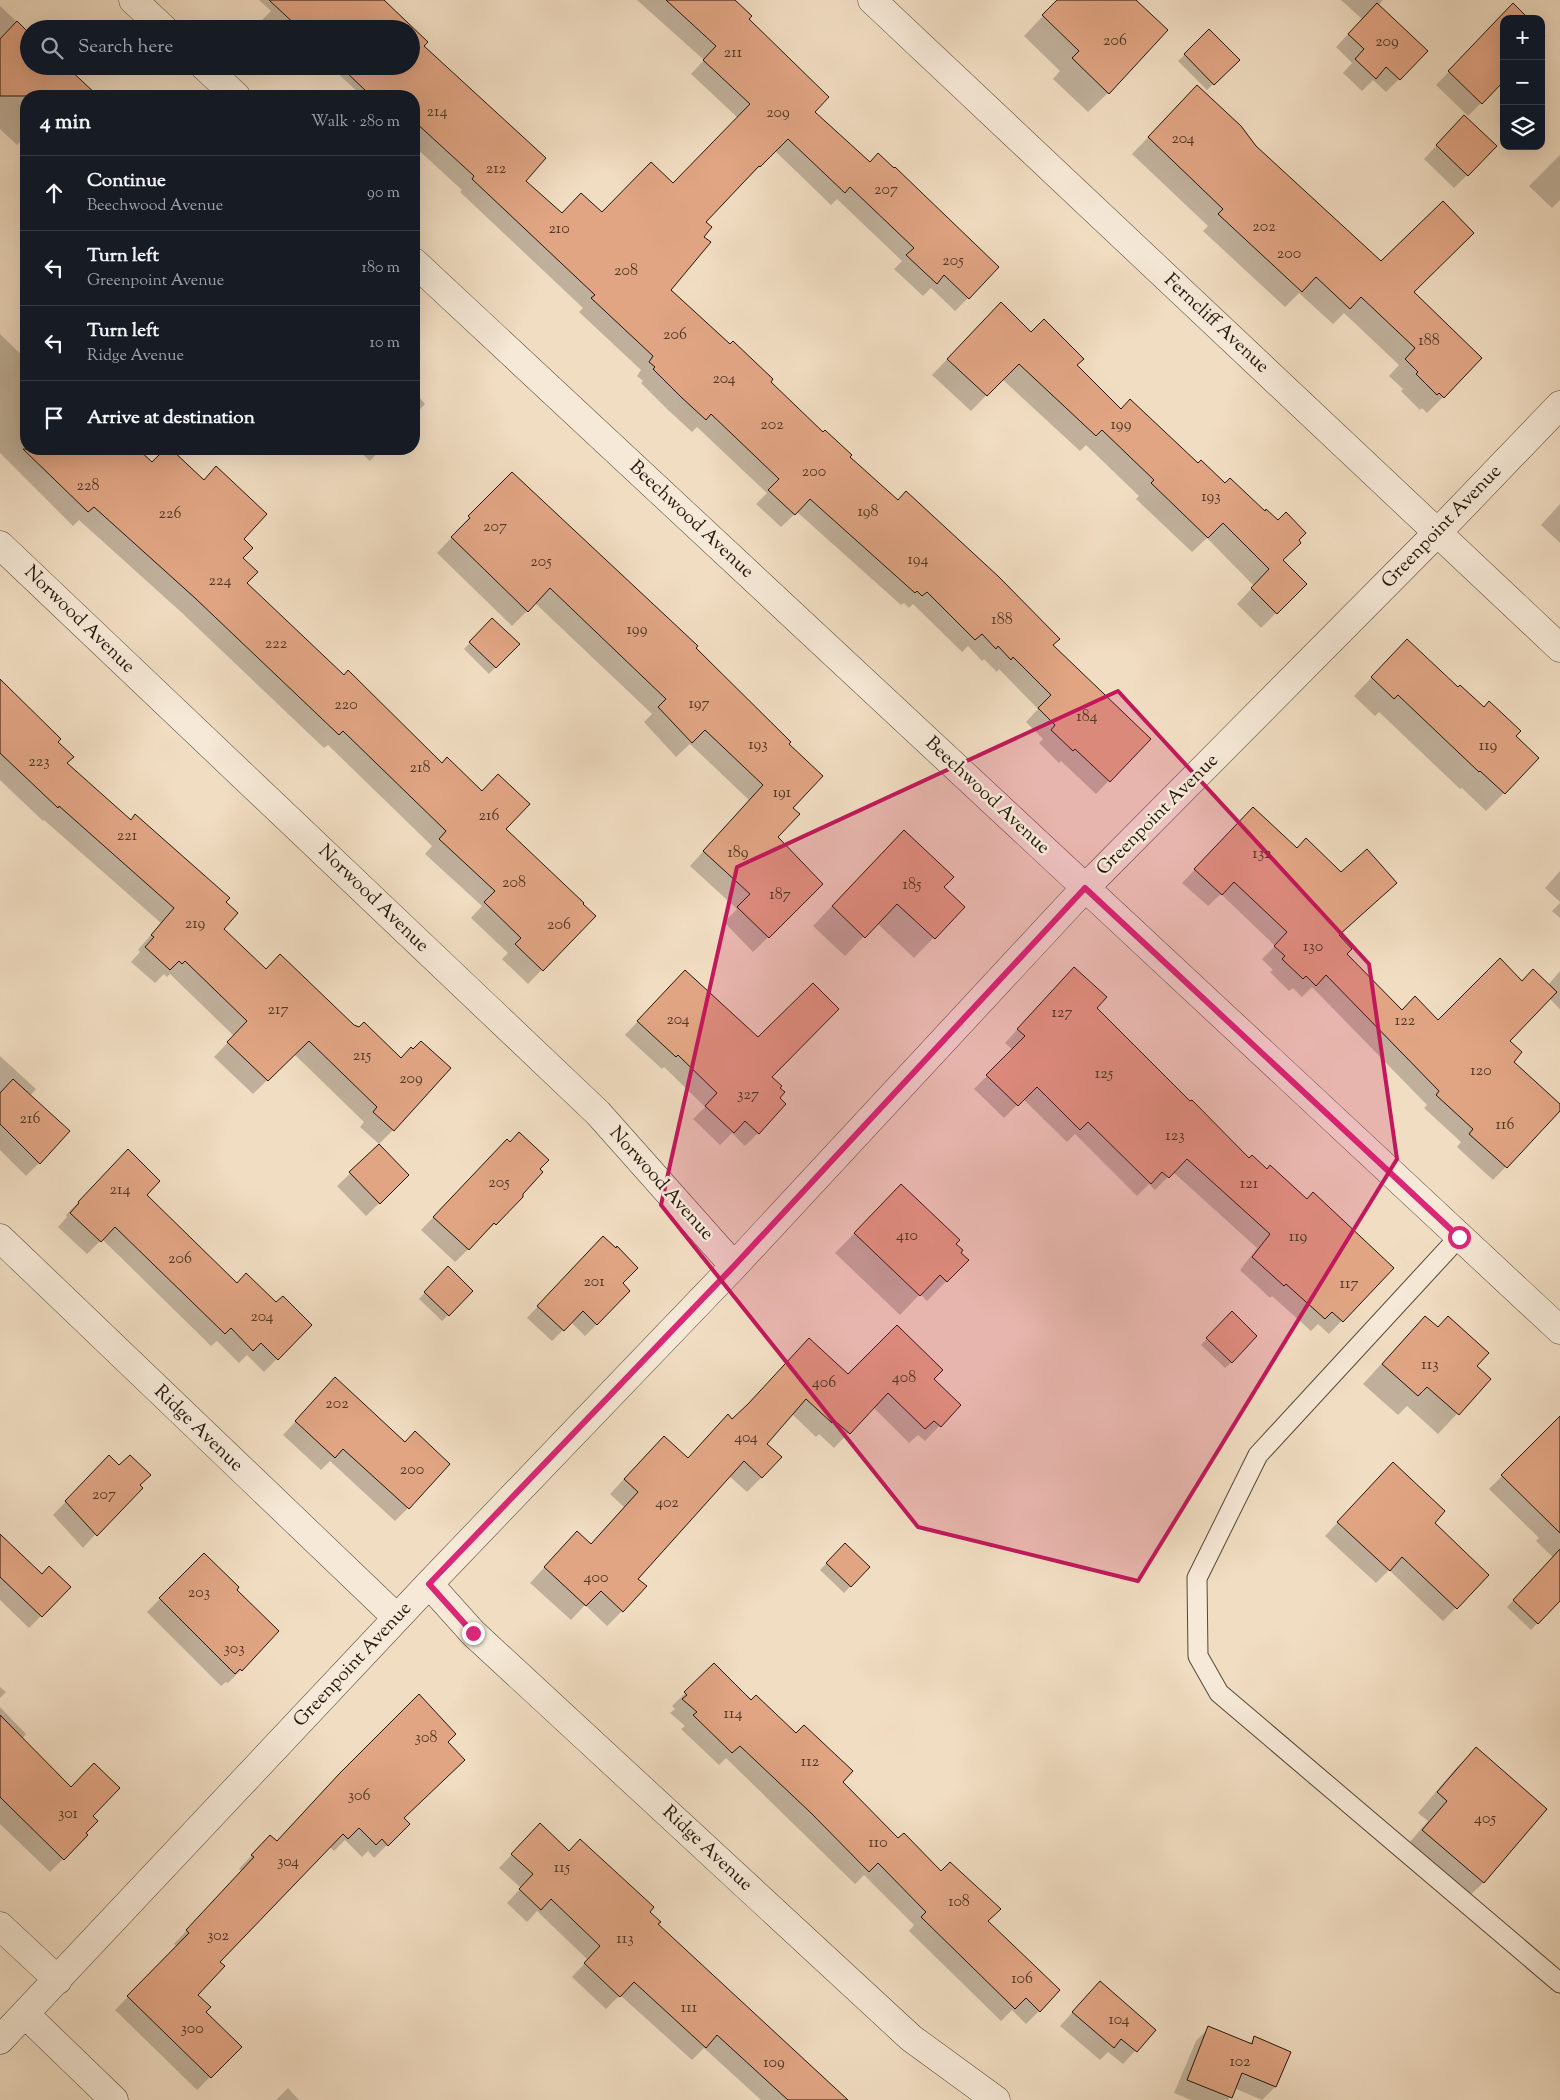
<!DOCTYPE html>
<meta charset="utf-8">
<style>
:root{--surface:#171b24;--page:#242831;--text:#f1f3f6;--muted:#9ea1a6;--line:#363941}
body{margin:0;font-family:"Sorts Mill Goudy",serif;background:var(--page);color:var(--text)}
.controls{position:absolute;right:15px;top:15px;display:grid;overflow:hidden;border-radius:10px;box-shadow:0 5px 20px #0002}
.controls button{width:45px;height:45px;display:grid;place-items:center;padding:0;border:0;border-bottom:1px solid var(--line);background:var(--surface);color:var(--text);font:25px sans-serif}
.stop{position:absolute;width:15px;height:15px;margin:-11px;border:4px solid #db2777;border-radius:50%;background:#fff}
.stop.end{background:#db2777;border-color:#fff;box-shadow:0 1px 5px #0008}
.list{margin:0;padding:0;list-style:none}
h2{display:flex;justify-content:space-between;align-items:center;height:65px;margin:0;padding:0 20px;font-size:21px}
h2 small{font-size:16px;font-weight:400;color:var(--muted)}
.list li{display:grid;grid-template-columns:32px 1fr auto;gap:15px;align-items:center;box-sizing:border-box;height:75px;padding:0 20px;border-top:1px solid var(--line)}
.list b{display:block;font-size:19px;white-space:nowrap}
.list p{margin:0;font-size:16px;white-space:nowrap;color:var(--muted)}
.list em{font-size:16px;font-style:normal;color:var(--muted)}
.icon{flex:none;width:28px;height:28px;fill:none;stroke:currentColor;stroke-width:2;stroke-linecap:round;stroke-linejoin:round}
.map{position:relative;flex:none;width:1560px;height:2100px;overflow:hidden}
.search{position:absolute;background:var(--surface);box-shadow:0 5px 20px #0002;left:20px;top:20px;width:400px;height:55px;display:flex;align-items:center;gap:12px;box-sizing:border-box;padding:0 18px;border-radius:28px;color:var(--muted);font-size:19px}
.panel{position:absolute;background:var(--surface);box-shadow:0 5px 20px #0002;left:20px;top:90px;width:400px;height:365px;border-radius:20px}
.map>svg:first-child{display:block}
</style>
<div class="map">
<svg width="1560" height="2100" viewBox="0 0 1560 2100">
<rect width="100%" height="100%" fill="#f1ddc2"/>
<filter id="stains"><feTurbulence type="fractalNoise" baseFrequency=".004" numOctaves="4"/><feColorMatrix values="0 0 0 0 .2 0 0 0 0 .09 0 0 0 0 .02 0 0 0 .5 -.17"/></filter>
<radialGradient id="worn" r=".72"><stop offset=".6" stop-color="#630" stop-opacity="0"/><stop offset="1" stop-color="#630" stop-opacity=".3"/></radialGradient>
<path fill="#0003" d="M259 0H382L426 42 422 46 524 181 562 214H602L673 184 738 118 691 74 704 60 637 0H724L813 112 968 298 955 311 931 288 923 296 894 269 902 261 837 199 831 205 775 151 704 222 702 237 670 290 1052 645 1149 739 1096 794 1061 761 1059 763 1039 743 1043 739 1026 722 1038 709 999 669 997 672 984 659 982 661 968 646 962 652 913 604 909 608 904 603 901 605 797 512 781 527 756 504 767 493 697 427 692 432 667 409 641 383 643 381 637 376 641 370 579 312 583 308 460 192 462 190 414 146V96H362L330 66H411V29H272L262 20 271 11Z
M1058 0H1131L1108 93 1088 112 1053 79 1060 71 1024 36Z
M1341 0H1383L1378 6 1399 79 1386 92 1373 80 1362 91 1343 73 1352 63 1336 47 1362 19Z
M1514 5 1504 19V80L1468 116 1436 85Z
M0 6 29 33V66H65L97 96H26V147L20 142 17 145 0 129Z
M1209 31 1238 60 1207 90 1178 61Z
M1541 32 1546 36 1541 41Z
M1181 103 1255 147 1412 292 1443 397 1427 413 1422 408 1420 410 1401 391 1403 389 1389 376 1399 365 1344 313 1333 324 1299 293 1285 307 1203 231 1208 226 1132 154Z
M1451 130 1467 175 1454 188 1424 159Z
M1560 155V200L1552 208 1529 186Z
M985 320 1031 334 1076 365 1121 410 1225 485 1297 540 1281 560 1305 584 1261 628 1237 604 1254 586 1207 538 1192 552 1136 499 1139 496 1086 445 1080 451 1002 379 971 411 932 375Z
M0 334 26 359V449H136L151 463 166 449H169L203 481 216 468 242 539V558L245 584 505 829 594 916 528 984 502 959 508 953 471 918 482 906 425 854 432 846 328 745 324 748 181 612 79 520 73 526 0 453Z
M414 391 425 404 414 415Z
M357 449H381L370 461Z
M513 473 694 648 787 744 791 808 776 837 822 884 753 952 724 922 737 909 690 866 749 800 690 744 676 757 644 722 652 714 535 603 512 626 437 553 456 533 455 532Z
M1560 504V543L1541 525Z
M492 620 518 644 489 674 464 649Z
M1389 659 1458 689 1514 736 1504 793 1486 811 1462 788 1460 789 1379 712 1375 716 1354 696Z
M0 679 56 742 66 764 224 903 222 929 265 970 280 956 393 1130 379 1144 360 1127 364 1122 294 1054 253 1094 214 1057 234 1036 170 974 167 977 164 974 155 983 131 962 140 952 138 950 161 923 44 820 43 821 0 780Z
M1240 821 1341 874 1396 883 1338 936 1345 954 1402 1011 1438 1021 1522 982 1548 985 1560 971V1009L1550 999 1509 1041 1513 1062 1547 1124 1493 1180 1457 1147 1461 1142 1424 1108 1427 1105 1312 987 1302 997 1293 988 1289 991 1270 972 1273 970 1262 959 1275 946 1221 894 1208 906 1182 883Z
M884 851 942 887 963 907 914 958 877 923 845 956 813 926Z
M1560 871V902L1545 888Z
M1560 903V918L1552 911Z
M1061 982 1096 1008 1190 1103 1249 1159 1267 1170 1392 1268 1329 1334 1318 1324 1311 1331 1272 1296 1270 1298 1240 1270 1257 1248 1173 1172 1155 1190 1149 1184 1137 1196 1075 1134 1067 1142 1023 1099 1004 1118 974 1089 1013 1050 1005 1043Z
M673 984 770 1077 778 1088 758 1133 745 1146 732 1133 720 1145 693 1119 705 1107 664 1067 662 1069 625 1035Z
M0 1056 36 1089 30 1096 39 1163 26 1176 0 1150Z
M379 1146 395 1188 366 1216 337 1186Z
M494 1154 538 1169 522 1193V1197L455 1262 421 1230Z
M115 1164 237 1284 276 1304 310 1325 264 1372 247 1355 239 1363 217 1341 211 1346 102 1239 87 1254 58 1227 67 1217 66 1215Z
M882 1205 954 1244 967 1260 927 1301 920 1294 900 1315 835 1253Z
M591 1249 621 1283 597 1324 585 1336 571 1322 552 1341 527 1318Z
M448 1268 472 1291 442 1321 419 1299Z
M1232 1313V1362L1225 1368 1201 1345Z
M1406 1337 1490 1379 1438 1434 1407 1406 1398 1415 1363 1384Z
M848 1376 932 1379 959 1405 925 1441 918 1435 909 1443 873 1407 834 1448 819 1434 816 1437 792 1414 765 1444 762 1477 747 1492 729 1476 637 1579 622 1611 607 1626 585 1605 571 1620 530 1583 562 1548 590 1545 624 1507 610 1494 649 1452 688 1459 732 1420Z
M322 1392 408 1508 395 1521 330 1461 321 1470 283 1435Z
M1557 1421 1560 1423V1564L1536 1541 1539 1538 1489 1489Z
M96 1470 138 1486 83 1548 53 1515Z
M1380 1477 1433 1523 1488 1575 1443 1621 1389 1570 1376 1583 1325 1536Z
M0 1536 41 1576 69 1587 29 1628 0 1600Z
M845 1544 869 1567 844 1593 820 1570Z
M204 1555 235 1590 241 1670 228 1683 226 1682 221 1686 147 1612Z
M1538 1575 1560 1596V1599L1531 1630 1507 1607Z
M714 1665 841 1782 898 1840 987 1922 1039 2011 1026 2024 1012 2010 1001 2021 909 1931 914 1925 864 1875 855 1884 726 1758 719 1765 681 1729 685 1726 670 1713 675 1709 672 1706Z
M0 1687 6 1692 0 1698Z
M0 1707 26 1734 22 1739 91 1816 84 1833 87 1835 50 1872 0 1824Z
M447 1742 403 1818 408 1824 374 1858 368 1851 362 1857 345 1840 334 1851 329 1846 218 1962 196 1995 204 2012 240 2047 197 2090 115 2010 177 1947 174 1944 242 1871 239 1869 257 1850 277 1842Z
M1476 1749 1546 1809 1483 1883 1463 1902 1403 1850 1428 1821 1418 1813 1456 1768Z
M527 1838 569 1852 648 1912 657 1924 846 2100H761L704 2048 692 2060 620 1995 606 2009 572 1977 588 1960 537 1911 527 1922 507 1903 521 1888 499 1868Z
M1100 1982 1154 2030 1123 2064 1108 2052 1100 2060 1060 2026Z
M1209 2028 1249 2044 1255 2038 1275 2087 1262 2100 1234 2088 1228 2100H1191L1174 2093 1196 2041Z
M288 2088 299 2100H276Z"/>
<path fill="#e1a584" stroke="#22150a" d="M269 0H384L428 42 424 46 546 158 526 181 562 213 581 193 602 212 651 162 673 183 750 104 703 60 716 46 666 0H735L752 16 749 19 829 97 815 112 870 162 878 153 894 168 895 167 999 267 969 299 944 275 937 284 906 255 914 248 850 187 845 193 788 139 760 167 759 166 706 222 712 227 704 237 711 242 671 290 730 344 733 341 773 379 771 382 823 432 825 430 852 455 850 457 898 500 906 491 999 577 1060 639 1053 645 1151 739 1110 782 1075 749 1073 751 1051 730 1055 725 1038 708 1051 695 1013 657 1011 660 998 646 996 649 982 634 975 640 927 592 922 596 917 591 915 593 810 499 795 515 768 490 779 479 711 414 706 420 680 396 653 369 655 367 649 362 653 356 591 298 595 295 472 179 474 176 414 121V96H371L340 66H411V29H300Z
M1057 0H1136L1168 30 1109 94 1072 58 1079 51 1042 15Z
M1377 3 1428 51 1400 80 1386 67 1376 79 1355 59 1364 49 1348 34Z
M1513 3 1529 19H1504V81L1482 104 1448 71Z
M17 21 29 33V66H66L98 96H0V39Z
M1209 29 1240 60 1214 85 1184 54Z
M1197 85 1241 126 1256 146 1381 261 1443 201 1474 233 1414 292 1482 358 1444 398 1439 393 1437 395 1416 374 1418 372 1405 359 1415 348 1361 297 1350 309 1316 277 1302 292 1218 214 1223 209 1148 137Z
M1464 115 1497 146 1468 176 1436 145Z
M1001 302 1031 332 1044 319 1084 359 1077 365 1121 409 1130 399 1198 463 1201 460 1225 483 1230 478 1265 511 1266 509 1278 520 1286 512 1306 533 1299 540 1301 543 1283 560 1307 584 1277 614 1251 588 1269 569 1223 523 1208 538 1151 483 1154 480 1102 430 1096 436 1019 364 987 396 947 359Z
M23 449H138L152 462 165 449H171L204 480 216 466 267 514 244 539 253 548 243 558 258 572 247 583 344 675 348 670 442 763 447 757 482 791 498 774 530 804 506 829 584 903 583 904 596 916 543 971 515 944 521 938 484 902 495 891 439 839 446 831 343 731 339 735 195 598 94 507 88 512Z
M512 472 698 646 696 648 791 742 789 744 823 776 793 808 800 814 778 837 823 884 769 938 737 907 750 894 703 851 763 785 705 730 692 743 658 707 666 699 550 588 528 612 451 537 470 518 468 516Z
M492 618 520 644 496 668 469 642Z
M1407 639 1458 687 1460 685 1484 707 1489 701 1521 731 1516 736 1539 758 1505 794 1480 771 1479 772 1398 695 1394 699 1371 677Z
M0 679 61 739 58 742 74 757 67 763 131 820 135 814 230 898 226 902 238 913 224 929 266 969 280 954 354 1025 359 1027 364 1022 401 1058 411 1047 413 1049 421 1041 451 1068 394 1131 373 1112 377 1107 309 1041 268 1081 227 1042 247 1021 185 961 182 964 179 961 170 970 145 947 154 937 151 935 174 908 59 806 58 808 0 753Z
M1253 807 1297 848 1306 838 1341 872 1367 849 1397 883 1339 935 1352 949 1347 954 1402 1010 1415 996 1438 1020 1500 958 1522 981 1533 969 1557 992 1510 1041 1522 1052 1514 1062 1560 1104V1111L1507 1168 1469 1134 1473 1129 1436 1095 1439 1091 1326 975 1316 986 1306 976 1303 979 1282 959 1285 956 1274 946 1287 932 1234 882 1222 895 1194 869Z
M904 830 954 877 944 887 965 907 935 939 897 904 865 938 832 906Z
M1074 967 1107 997 1097 1008 1190 1101 1192 1100 1249 1158 1252 1155 1267 1169 1270 1165 1307 1199 1313 1192 1394 1268 1343 1322 1332 1312 1325 1319 1286 1284 1284 1286 1252 1257 1270 1234 1187 1159 1169 1178 1162 1172 1151 1184 1088 1122 1080 1130 1037 1087 1018 1106 986 1075 1025 1036 1017 1029Z
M685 970 758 1037 813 983 839 1009 772 1077 782 1086 780 1088 785 1092 780 1098 786 1104 759 1134 745 1121 734 1133 705 1106 717 1093 678 1055 676 1057 637 1021Z
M13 1079 70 1131 40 1164 0 1124V1093Z
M519 1132 549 1160 540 1169 543 1172 523 1194V1197L496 1225 494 1223 469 1250 433 1217 507 1139 510 1142Z
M379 1144 409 1175 380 1204 349 1172Z
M128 1149 160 1181 147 1195 237 1283 246 1273 276 1302 283 1296 312 1325 278 1360 261 1343 253 1351 231 1328 225 1334 115 1227 101 1242 70 1213 79 1203 78 1202Z
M901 1184 960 1240 956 1244 963 1250 961 1253 969 1260 947 1282 940 1275 920 1296 854 1233Z
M603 1236 616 1248 617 1246 638 1268 623 1283 630 1291 597 1325 583 1311 564 1331 537 1306Z
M448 1266 473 1291 449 1316 424 1292Z
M1232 1311 1257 1336 1232 1363 1206 1338Z
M1425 1316 1438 1327 1448 1316 1489 1353 1477 1366 1491 1379 1459 1415 1427 1387 1418 1396 1382 1364Z
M897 1325 943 1370 934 1379 961 1405 941 1427 934 1421 925 1429 888 1393 850 1434 834 1420 832 1423 806 1399 767 1444 782 1457 762 1478 744 1461 638 1579 647 1586 623 1612 601 1591 586 1606 544 1567 577 1531 591 1544 638 1492 624 1479 664 1436 688 1458 728 1414 732 1419 748 1404 809 1338 848 1374Z
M335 1377 405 1442 415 1431 450 1464 409 1509 343 1449 335 1458 295 1421Z
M1560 1416V1533L1501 1475Z
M109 1455 119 1465 130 1455 151 1475 140 1485 143 1488 97 1536 65 1501Z
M1393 1462 1445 1511 1435 1523 1489 1575 1457 1609 1402 1557 1390 1571 1337 1522Z
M0 1534 42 1574 49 1566 71 1587 42 1617 0 1577Z
M845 1543 870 1567 851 1587 826 1563Z
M1560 1549V1601L1538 1624 1513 1600Z
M204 1553 239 1587 237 1590 279 1631 242 1671 240 1669 235 1674 159 1598Z
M714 1663 751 1700 756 1695 796 1733 804 1725 853 1771 843 1782 898 1838 904 1833 941 1871 950 1862 1001 1909 988 1921 1060 1990 1040 2012 1026 1998 1015 2009 921 1917 926 1912 878 1863 869 1872 811 1813 740 1746 732 1753 693 1715 697 1712 682 1699 687 1695 684 1692Z
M419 1694 456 1734 448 1742 465 1760 404 1818 410 1824 388 1846 382 1839 376 1845 359 1828 348 1839 343 1834 220 1962 225 1966 198 1995 211 2007 206 2012 242 2047 211 2078 127 1996 189 1933 186 1930 254 1857 251 1855 270 1835 277 1841 339 1774Z
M0 1715 71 1787 94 1763 120 1788 93 1816 98 1821 86 1833 88 1835 64 1860 0 1797Z
M1476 1747 1547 1809 1484 1883 1422 1830 1447 1801 1437 1792Z
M540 1823 569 1851 580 1839 654 1907 650 1912 661 1922 658 1924 848 2100H788L717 2035 706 2048 634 1982 620 1997 584 1963 600 1946 551 1899 541 1910 519 1889 533 1874 511 1854Z
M1100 1981 1156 2030 1137 2052 1121 2039 1114 2048 1072 2012Z
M1208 2026 1252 2044 1254 2036 1291 2052 1276 2087 1242 2073 1232 2098 1187 2080Z"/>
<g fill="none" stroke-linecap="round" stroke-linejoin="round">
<g stroke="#564738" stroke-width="21">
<path id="lane" d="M1459 1237 1258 1455 1197 1578 1198 1656 1219 1693 1560 1983"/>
</g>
<g stroke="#564738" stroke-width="29">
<path id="street" d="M133 0 164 29
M872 0 1560 648
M204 66 236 96
M414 262 1560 1330
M0 545 598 1113 734 1266
M0 1238 397 1618
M429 1584 473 1633 911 2038 996 2100
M0 1926 58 1980
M25 2014 114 2100
M0 2040 429 1584 734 1266 1085 888 1437 533 1560 405"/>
</g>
<use href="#lane" stroke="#f6e9d7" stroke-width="19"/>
<use href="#street" stroke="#f6e9d7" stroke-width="28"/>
</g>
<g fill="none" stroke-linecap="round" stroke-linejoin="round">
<path stroke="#db2777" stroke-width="6" d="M473 1633 429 1584 734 1266 1085 888 1459 1237"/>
</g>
<path fill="#c2185b" fill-opacity="0.2" stroke="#c2185b" stroke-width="4" stroke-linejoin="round" d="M1118 691 1369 964 1397 1159 1138 1581 918 1527 661 1205 737 867Z"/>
<g text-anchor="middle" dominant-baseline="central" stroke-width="5" stroke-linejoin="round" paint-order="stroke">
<g font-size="16" fill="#523928">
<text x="1115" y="41">206</text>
<text x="1387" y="42">209</text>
<text x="733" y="53">211</text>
<text x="437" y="112">214</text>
<text x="778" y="113">209</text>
<text x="1183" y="139">204</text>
<text x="496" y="169">212</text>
<text x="886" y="190">207</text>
<text x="1264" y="227">202</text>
<text x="559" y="229">210</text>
<text x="1289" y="254">200</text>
<text x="953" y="261">205</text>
<text x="626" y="271">208</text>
<text x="675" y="335">206</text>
<text x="1429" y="341">188</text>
<text x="724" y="379">204</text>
<text x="772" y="425">202</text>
<text x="1121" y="425">199</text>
<text x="814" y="472">200</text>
<text x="88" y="486">228</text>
<text x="1211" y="497">193</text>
<text x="868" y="512">198</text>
<text x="170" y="514">226</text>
<text x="495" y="527">207</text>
<text x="918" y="560">194</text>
<text x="541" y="562">205</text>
<text x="220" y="581">224</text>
<text x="1002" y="620">188</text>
<text x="637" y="630">199</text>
<text x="276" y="644">222</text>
<text x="699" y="704">197</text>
<text x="346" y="705">220</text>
<text x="1087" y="717">184</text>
<text x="758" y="745">193</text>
<text x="1488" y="746">119</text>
<text x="39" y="762">223</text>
<text x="420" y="768">218</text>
<text x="782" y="793">191</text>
<text x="489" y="816">216</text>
<text x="127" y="836">221</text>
<text x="738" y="853">189</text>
<text x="1262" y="854">132</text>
<text x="514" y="883">208</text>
<text x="912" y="885">185</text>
<text x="780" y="895">187</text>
<text x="195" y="924">219</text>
<text x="559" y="925">206</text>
<text x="1313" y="947">130</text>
<text x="278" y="1010">217</text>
<text x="1062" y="1013">127</text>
<text x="678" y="1020">204</text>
<text x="1405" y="1021">122</text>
<text x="362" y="1056">215</text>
<text x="1481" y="1071">120</text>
<text x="1104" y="1074">125</text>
<text x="411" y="1079">209</text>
<text x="748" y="1095">327</text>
<text x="30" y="1119">216</text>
<text x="1505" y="1125">116</text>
<text x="1175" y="1136">123</text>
<text x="499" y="1183">205</text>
<text x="1249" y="1184">121</text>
<text x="120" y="1190">214</text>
<text x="907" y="1236">410</text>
<text x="1298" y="1237">119</text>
<text x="180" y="1259">206</text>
<text x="594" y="1282">201</text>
<text x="1349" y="1284">117</text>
<text x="262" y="1317">204</text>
<text x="1430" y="1365">113</text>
<text x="904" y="1378">408</text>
<text x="824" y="1383">406</text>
<text x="337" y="1404">202</text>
<text x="746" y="1438">404</text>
<text x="412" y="1470">200</text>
<text x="104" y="1495">207</text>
<text x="667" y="1503">402</text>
<text x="596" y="1578">400</text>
<text x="199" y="1593">203</text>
<text x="234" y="1649">303</text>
<text x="733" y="1714">114</text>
<text x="426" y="1738">308</text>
<text x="810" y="1762">112</text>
<text x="359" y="1796">306</text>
<text x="68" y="1814">301</text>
<text x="1485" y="1819">405</text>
<text x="878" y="1843">110</text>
<text x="288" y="1862">304</text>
<text x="562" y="1868">115</text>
<text x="959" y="1902">108</text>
<text x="218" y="1936">302</text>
<text x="625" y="1939">113</text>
<text x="1022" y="1979">106</text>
<text x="689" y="2008">111</text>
<text x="1119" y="2020">104</text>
<text x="192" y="2029">300</text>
<text x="1240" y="2062">102</text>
<text x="774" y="2063">109</text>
</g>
<g font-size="19" fill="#22150a" stroke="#f6e9d7">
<text transform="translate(1216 324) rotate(43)">Ferncliff Avenue</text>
<text transform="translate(691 520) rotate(43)">Beechwood Avenue</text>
<text transform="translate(1442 527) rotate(-46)">Greenpoint Avenue</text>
<text transform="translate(79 620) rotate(44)">Norwood Avenue</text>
<text transform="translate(987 796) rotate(43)">Beechwood Avenue</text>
<text transform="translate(1158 815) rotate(-45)">Greenpoint Avenue</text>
<text transform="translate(373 899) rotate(44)">Norwood Avenue</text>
<text transform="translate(661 1184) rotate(48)">Norwood Avenue</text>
<text transform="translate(198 1429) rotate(44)">Ridge Avenue</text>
<text transform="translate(353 1665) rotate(-47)">Greenpoint Avenue</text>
<text transform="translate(707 1849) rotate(43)">Ridge Avenue</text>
</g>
</g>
<rect width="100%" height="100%" filter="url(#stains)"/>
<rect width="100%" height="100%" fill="url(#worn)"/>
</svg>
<div class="controls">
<button>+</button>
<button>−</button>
<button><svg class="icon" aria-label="layers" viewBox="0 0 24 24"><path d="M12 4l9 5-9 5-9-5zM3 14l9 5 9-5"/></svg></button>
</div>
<div class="stop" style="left:1459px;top:1237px"></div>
<div class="stop end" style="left:473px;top:1633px"></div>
<div class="search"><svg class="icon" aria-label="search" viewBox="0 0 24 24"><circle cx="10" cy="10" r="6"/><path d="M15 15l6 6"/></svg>Search here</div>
<section class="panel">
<h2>4 min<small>Walk · 280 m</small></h2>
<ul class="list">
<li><svg class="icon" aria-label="ahead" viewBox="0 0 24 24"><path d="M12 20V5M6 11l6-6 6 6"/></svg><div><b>Continue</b><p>Beechwood Avenue</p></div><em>90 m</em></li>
<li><svg class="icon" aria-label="left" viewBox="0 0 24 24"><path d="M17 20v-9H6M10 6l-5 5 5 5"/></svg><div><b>Turn left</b><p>Greenpoint Avenue</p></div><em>180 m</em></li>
<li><svg class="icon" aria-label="left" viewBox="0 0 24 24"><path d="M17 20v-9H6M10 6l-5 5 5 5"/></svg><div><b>Turn left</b><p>Ridge Avenue</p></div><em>10 m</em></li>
<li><svg class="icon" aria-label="arrive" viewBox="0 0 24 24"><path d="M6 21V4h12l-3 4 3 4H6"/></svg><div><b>Arrive at destination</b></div></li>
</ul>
</section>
</div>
